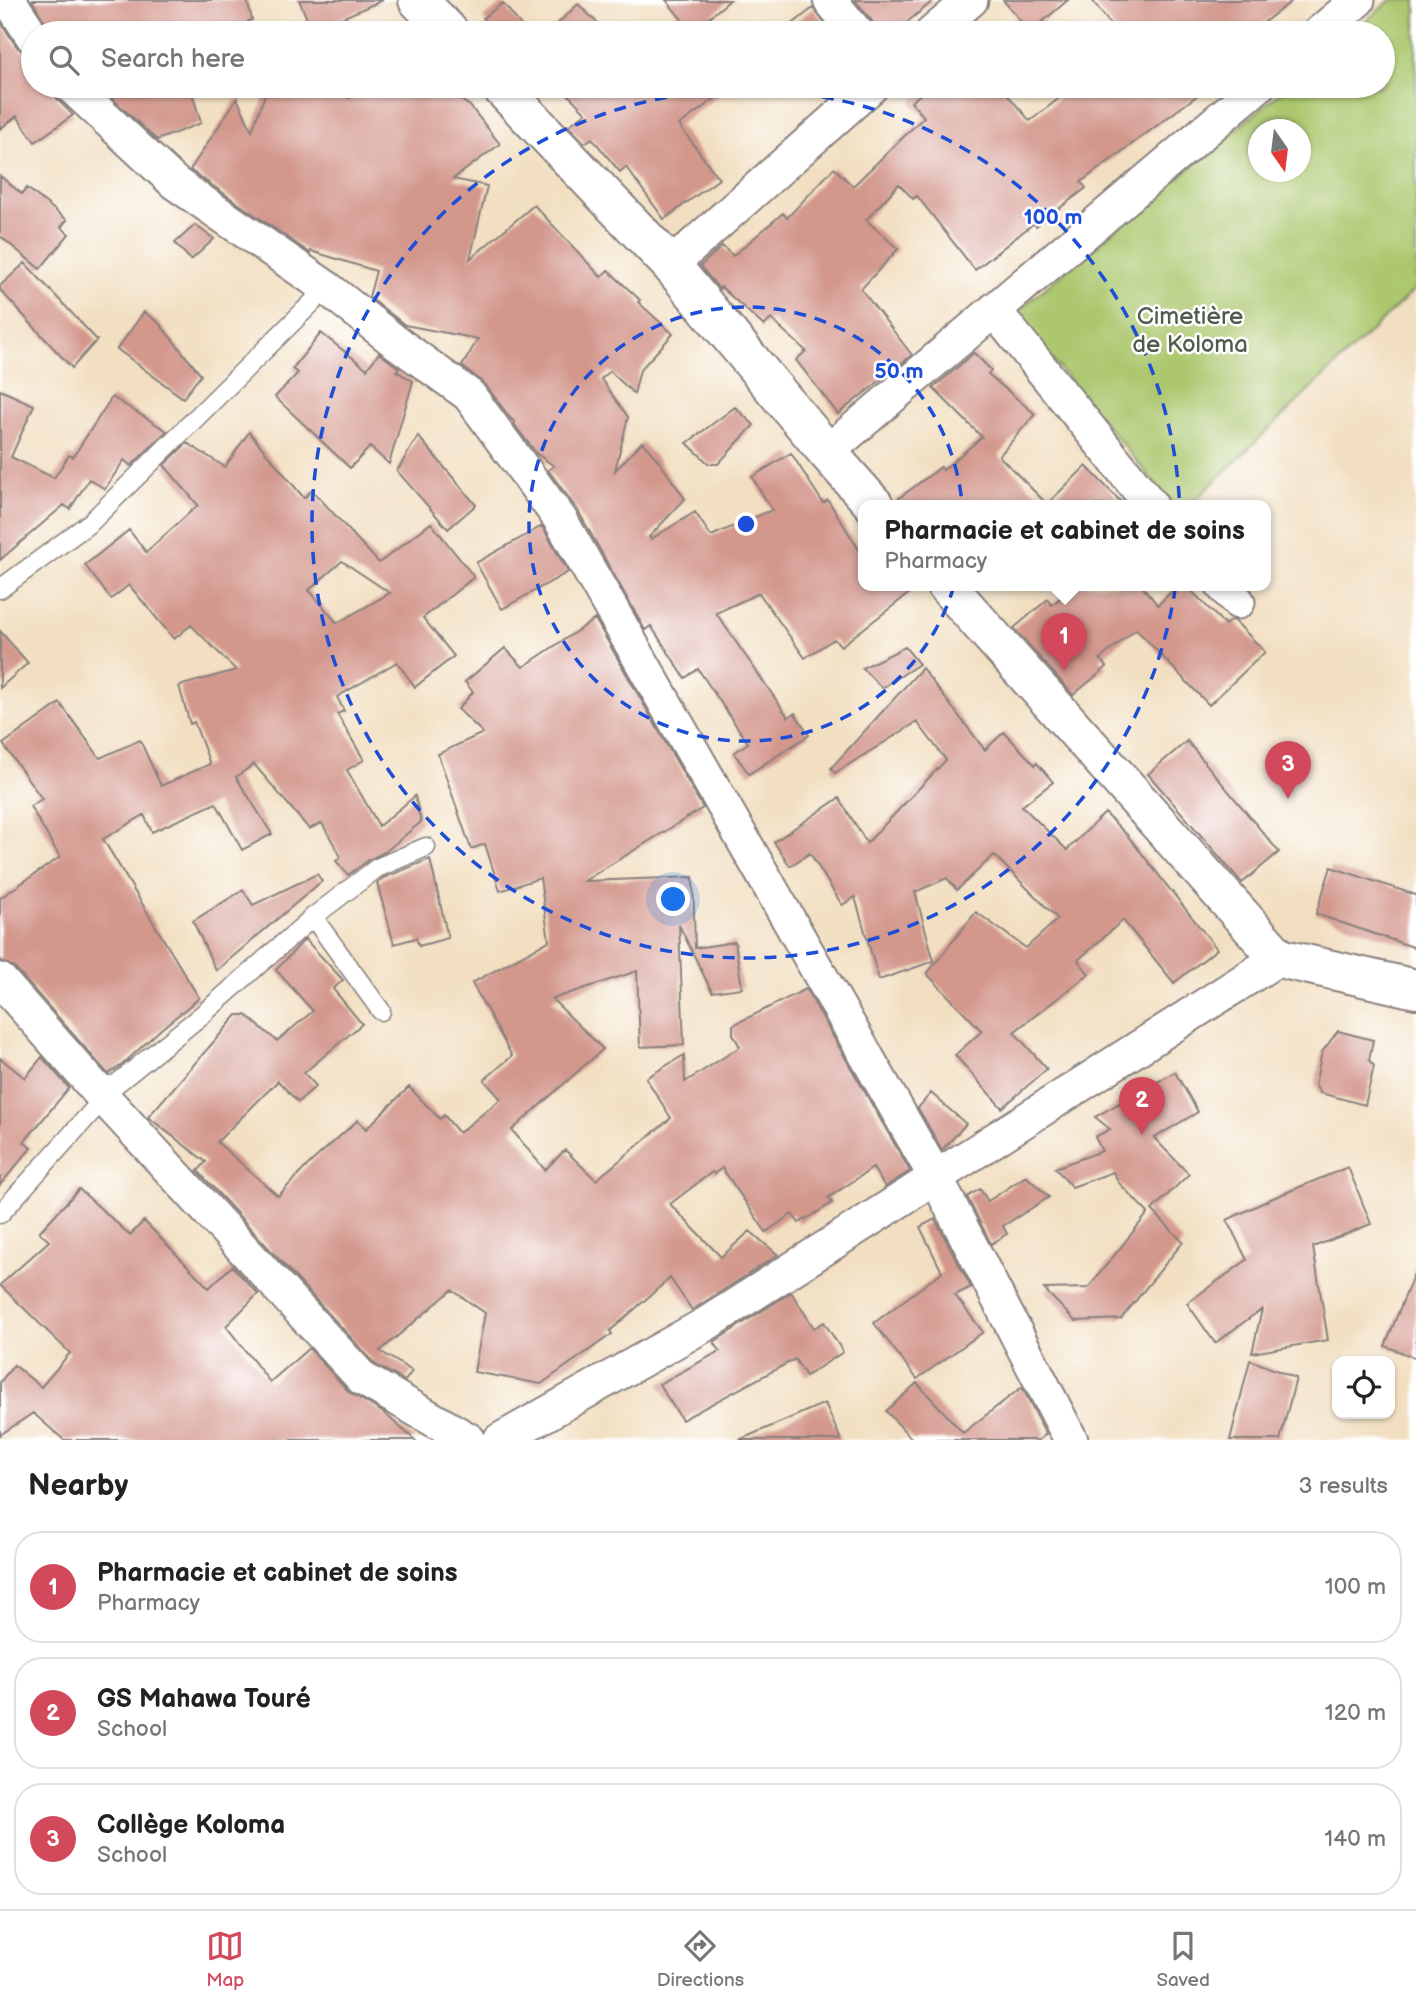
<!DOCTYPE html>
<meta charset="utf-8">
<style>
:root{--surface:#fff;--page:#f6f6f6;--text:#222;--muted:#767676;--line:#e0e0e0;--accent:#d1495b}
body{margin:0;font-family:"Balsamiq Sans",sans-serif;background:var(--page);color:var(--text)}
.controls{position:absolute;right:21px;bottom:21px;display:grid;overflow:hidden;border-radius:14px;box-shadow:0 2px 5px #0004}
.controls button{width:63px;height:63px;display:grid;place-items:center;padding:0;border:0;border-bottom:2px solid var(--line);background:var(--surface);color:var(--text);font:35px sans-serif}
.compass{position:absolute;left:1248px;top:119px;width:63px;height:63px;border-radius:50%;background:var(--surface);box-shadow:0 2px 5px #0004;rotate:166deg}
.you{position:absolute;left:674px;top:900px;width:24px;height:24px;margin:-18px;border:5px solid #fff;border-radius:50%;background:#1a73e8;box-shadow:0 0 0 10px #1a73e833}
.badge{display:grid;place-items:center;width:46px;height:46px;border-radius:50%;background:var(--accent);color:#fff;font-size:23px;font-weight:700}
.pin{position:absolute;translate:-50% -58px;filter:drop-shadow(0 2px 4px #0008)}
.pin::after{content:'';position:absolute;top:37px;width:24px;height:21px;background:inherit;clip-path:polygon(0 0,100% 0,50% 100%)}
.popup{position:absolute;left:858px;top:500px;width:413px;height:91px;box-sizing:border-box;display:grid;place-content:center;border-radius:14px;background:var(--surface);filter:drop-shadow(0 2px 5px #0005);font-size:23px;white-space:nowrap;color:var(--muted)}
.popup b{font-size:26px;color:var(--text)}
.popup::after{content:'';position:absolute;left:50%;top:100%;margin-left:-14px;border:14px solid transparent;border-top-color:var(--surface)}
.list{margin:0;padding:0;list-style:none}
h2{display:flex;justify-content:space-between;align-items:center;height:91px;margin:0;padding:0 28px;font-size:30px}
h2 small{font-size:23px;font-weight:400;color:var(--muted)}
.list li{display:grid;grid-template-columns:46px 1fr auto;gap:21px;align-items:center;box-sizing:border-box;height:112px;margin:0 14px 14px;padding:0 14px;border:2px solid var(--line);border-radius:28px}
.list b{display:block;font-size:26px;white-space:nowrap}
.list p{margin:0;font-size:23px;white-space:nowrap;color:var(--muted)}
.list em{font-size:23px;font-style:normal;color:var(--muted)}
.icon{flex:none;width:38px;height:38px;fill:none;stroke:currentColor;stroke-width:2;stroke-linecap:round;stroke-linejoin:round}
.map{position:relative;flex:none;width:1416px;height:1440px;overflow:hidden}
.search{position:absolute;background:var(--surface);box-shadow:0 2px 5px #0004;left:21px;right:21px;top:21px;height:77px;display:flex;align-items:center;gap:18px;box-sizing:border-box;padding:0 24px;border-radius:38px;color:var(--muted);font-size:26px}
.sheet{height:469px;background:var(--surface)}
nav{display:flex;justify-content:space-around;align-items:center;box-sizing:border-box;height:98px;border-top:2px solid var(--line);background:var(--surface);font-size:19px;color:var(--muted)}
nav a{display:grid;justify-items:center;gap:4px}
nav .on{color:var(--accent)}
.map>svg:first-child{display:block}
</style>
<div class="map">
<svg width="1416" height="1440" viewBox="0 0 1416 1440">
<rect width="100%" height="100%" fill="#fff"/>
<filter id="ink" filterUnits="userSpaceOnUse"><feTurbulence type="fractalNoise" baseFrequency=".0143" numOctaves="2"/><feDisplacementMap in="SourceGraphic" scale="14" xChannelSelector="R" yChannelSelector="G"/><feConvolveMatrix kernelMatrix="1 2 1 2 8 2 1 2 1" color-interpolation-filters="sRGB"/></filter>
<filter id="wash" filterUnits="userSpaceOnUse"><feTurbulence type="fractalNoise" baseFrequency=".00686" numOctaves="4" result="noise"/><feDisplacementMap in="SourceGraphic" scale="28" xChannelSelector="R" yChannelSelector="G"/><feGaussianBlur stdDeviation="1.57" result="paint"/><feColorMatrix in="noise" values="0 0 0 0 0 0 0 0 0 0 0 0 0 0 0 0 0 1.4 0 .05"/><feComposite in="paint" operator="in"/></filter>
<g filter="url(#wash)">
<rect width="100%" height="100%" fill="#f2dfc1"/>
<path fill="#acc76e" stroke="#677454" stroke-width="2" fill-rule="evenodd" d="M1391 0H1416V288L1190 505H1173L1014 314 1288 86H1383V33H1351ZM1258 130H1300V172H1258Z"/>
<g id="blocks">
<path fill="#d3978c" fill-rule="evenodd" d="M32 0H247L252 20 248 21 253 33H51Z
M299 0H383L312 31Z
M666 0H730L692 32Z
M855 0H934L894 33H876L872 21Z
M1003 0H1068L1030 32Z
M1092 0H1293L1250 33H1117Z
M503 3 527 33H495L483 18Z
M578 4 608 33H548Z
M813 8 832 33H781Z
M0 21 17 47 28 55 33 62V86H49L58 100 73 115 35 142 17 116 0 129Z
M104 86H190L201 123 157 140 105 92Z
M268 86H314L350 98 357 86H439L470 106 500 144 453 179 487 186 470 259 534 205 601 277 608 270 640 300 638 302 673 334 640 370 634 394 610 371 601 379 628 417 615 471 642 442 658 460 685 499 649 537 651 539 695 512 711 536 772 510 752 477 791 453 823 503 828 500 863 556V585H920L841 646 834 639 805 658 759 593 716 613 788 717 795 713 809 735 749 774 734 753 748 743 698 669 685 678 651 626 645 630 577 509 548 470 554 466 536 453 514 424 515 422 511 419 484 383 462 366 478 339 405 325 369 297 376 271 311 251 310 253 190 170 237 98 252 131Z
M560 86H732L679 125 719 179 664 219 626 167 620 172 592 138 585 143 568 126 586 113Z
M930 86H1000L1030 121 1075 86H1210L1081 182 1086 188 1036 226 1034 223 975 270 917 196 913 199 899 184 866 220 898 249 861 289 912 355 838 414 796 360 806 351 771 319 764 326 721 287 719 289 700 266 722 246 733 256 783 213 787 218 834 168 853 186 924 117 911 102Z
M0 176 22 194 27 188 67 220 61 227 69 234 40 269 0 236Z
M195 225 214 239 191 260 175 243Z
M25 263 97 340 72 368 0 290V286Z
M144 312 159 323 201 375 183 398 117 349Z
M321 333 367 369 379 353 399 368 396 371 413 381 389 464 370 447 350 468 275 397 298 373 292 369Z
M974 353 991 370 988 374 1035 414 999 456 1047 504 1086 466 1124 505H895V501L941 467 943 470 982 437 933 388Z
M0 390 34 405 11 457 54 478 69 455 73 457 112 397 167 431 131 466 124 460 105 489 89 479 70 509 64 505 0 560Z
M735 407 754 425 718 464H709L687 443Z
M249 432 304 498 312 490 379 563 431 523 474 577 423 618 454 656 415 687 397 662 337 697 344 711 337 714 364 760 347 770 379 826 415 796 421 822 385 852 370 859 348 875 336 861 341 857 322 823 309 829 254 764 236 777 272 834 242 850 216 803 152 832 144 815 103 839 199 998 161 1029 122 1065 108 1074 14 967 0 961V898L60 857 30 806 42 799 3 744 60 703 100 758 140 740 161 786 210 764 194 722 190 724 179 686 236 670 191 625 174 639 129 585 111 599 85 565 129 530 146 552 198 505 164 465 187 443 225 467ZM342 561 390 593 337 623 309 590Z
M418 436 476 505 448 529 397 471Z
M542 526 568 572 502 609 476 563Z
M1075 585H1141L1158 605 1178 585H1186L1225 625 1231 620 1235 621 1265 652 1209 705 1136 629 1100 659 1107 667 1073 695 1014 628 1048 599 1052 605Z
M595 619 703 808 584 881 693 877 695 948 735 942 742 988 712 992 679 925 684 1045 640 1047 637 971 552 999 603 1049 512 1130 545 1170 565 1150 596 1180 671 1118 646 1078 684 1055 685 1082 740 1047 733 1034V1025L806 989 910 1171 885 1187 873 1168 828 1198 832 1203 813 1215 799 1223 792 1214 766 1232 722 1168 714 1174 712 1172 670 1204 721 1257 750 1231 778 1255 692 1310 670 1278 610 1331 612 1334 541 1384 474 1372 485 1313 452 1290 380 1351 412 1371 405 1381 375 1364 198 1171 206 1162 148 1117 237 1015H246L277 1041 313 1011 276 970 305 939 343 980 333 989 362 1024 304 1073 316 1086 298 1102 278 1081 217 1142 278 1196 310 1163 358 1120 366 1129 409 1087 440 1119 444 1115 459 1133 501 1099 484 1080 512 1056 472 983 549 941 540 878 500 891 485 844 471 849 438 754 483 733 458 709 473 692 465 682 505 648 523 667Z
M0 631 28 663 0 688Z
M905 647 919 664 882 688 862 668Z
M922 668 985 750 1004 732 1035 765 1037 763 1053 782 1022 806 1067 850 1105 813 1127 835 1217 949 1174 983 1123 920 1078 960 1089 974 1014 1032 1047 1069 1002 1108 955 1055 982 1031 927 974 976 912 1026 948 1058 919 994 855 957 890 947 878 915 892 934 961 879 980 855 897 842 905 810 853 790 866 774 842 839 798 867 843 946 760 917 722 835 773 831 768Z
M1187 741 1279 852 1242 883 1148 774Z
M430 859 448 938 419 946 416 938 394 944 377 883 383 878Z
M1331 867 1416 895V948L1316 914Z
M317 874 322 881 216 971 193 921 243 890 253 905Z
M1338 1031 1373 1040 1369 1060 1374 1066 1365 1105 1320 1093 1315 1085 1322 1052Z
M42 1057 69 1088 24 1142 31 1148 0 1185V1058L25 1078Z
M1175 1072 1198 1112 1154 1138 1189 1174 1152 1210 1183 1242 1121 1319 1075 1321 1044 1289 1088 1288 1148 1213 1119 1183 1113 1172 1072 1187 1055 1168 1102 1151 1095 1137 1110 1129 1095 1117Z
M931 1093 966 1124 942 1150 918 1108Z
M1348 1167 1371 1224 1313 1247 1328 1340 1252 1353 1262 1309 1215 1343 1187 1303 1247 1260 1227 1220 1273 1198Z
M1026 1176 1049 1197 1003 1226 1007 1234 991 1244 967 1197 980 1189 988 1201Z
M79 1189 130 1235 144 1221 209 1288 232 1266 258 1294 226 1326 270 1382 309 1348 349 1392 384 1413 415 1440H64L33 1413 0 1435V1382L14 1365 41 1387 70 1353 0 1285 49 1241 39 1232Z
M935 1219 971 1287 955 1295 983 1332 917 1379 874 1323 942 1272 920 1227Z
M1415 1271H1416V1358L1385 1346Z
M791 1292 814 1328 824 1322 843 1352 806 1376 795 1359 682 1420 659 1384 720 1351 714 1342Z
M1250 1360 1296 1378 1280 1440H1230Z
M917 1383 963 1433 1022 1387 1046 1434 1039 1440H913L886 1411Z
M825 1403 841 1440H739Z"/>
</g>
</g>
<g filter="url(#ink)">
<use href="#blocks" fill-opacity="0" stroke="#8a807e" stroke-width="2"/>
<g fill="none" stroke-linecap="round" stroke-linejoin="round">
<g stroke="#8a807e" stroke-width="21">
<path id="service" d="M0 589 91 522 327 288
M313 917 381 1011
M92 1085H115L203 1014 313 917 377 868 426 847
M0 1214 104 1098"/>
</g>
<g stroke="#8a807e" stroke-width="37">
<path id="minor" d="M9 0 33 37
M830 0 857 33
M932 33 971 0
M1319 33 1358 0
M71 86 175 183 327 288 393 340 469 395 560 519 936 1178 1071 1440
M671 265 872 86
M994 310 1151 505
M827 452 1258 86
M1222 585 1238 602
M0 980 104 1098 363 1379 469 1440
M500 1440 706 1324 1279 958"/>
</g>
<g stroke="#8a807e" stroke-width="42">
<path id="tertiary" d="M418 0 450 33
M500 86 671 265 827 452 874 505
M946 585 1279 958 1416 989"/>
</g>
<use href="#service" stroke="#fff" stroke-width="18"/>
<use href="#minor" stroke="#fff" stroke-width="33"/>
<use href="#tertiary" stroke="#fff" stroke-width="38"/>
</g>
</g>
<g fill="none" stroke="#1d4ed8" stroke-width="3.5" stroke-dasharray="12 9">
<circle cx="746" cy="524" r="217"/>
<circle cx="746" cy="524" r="434"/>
</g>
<g text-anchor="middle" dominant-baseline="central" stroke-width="5" stroke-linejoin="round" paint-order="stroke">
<g font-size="24" fill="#525c4d" stroke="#fff">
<text x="1190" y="316">Cimetière<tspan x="1190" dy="28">de Koloma</tspan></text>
</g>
</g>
<circle cx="746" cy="524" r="10" fill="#1d4ed8" stroke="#fff" stroke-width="3.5"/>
<g font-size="21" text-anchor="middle" font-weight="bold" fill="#1d4ed8" stroke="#fff" stroke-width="5" stroke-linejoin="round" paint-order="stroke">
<text x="1053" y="224">100 m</text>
<text x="899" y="378">50 m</text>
</g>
</svg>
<div class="controls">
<button><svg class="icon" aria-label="locate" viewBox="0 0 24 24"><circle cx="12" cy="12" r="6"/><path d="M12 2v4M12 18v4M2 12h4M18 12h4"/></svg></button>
</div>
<svg class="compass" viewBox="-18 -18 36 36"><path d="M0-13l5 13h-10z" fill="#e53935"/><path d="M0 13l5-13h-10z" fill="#767676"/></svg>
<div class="you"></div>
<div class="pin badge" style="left:1064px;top:671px">1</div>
<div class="popup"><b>Pharmacie et cabinet de soins</b>Pharmacy</div>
<div class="pin badge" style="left:1142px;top:1135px">2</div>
<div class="pin badge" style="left:1288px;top:799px">3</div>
<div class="search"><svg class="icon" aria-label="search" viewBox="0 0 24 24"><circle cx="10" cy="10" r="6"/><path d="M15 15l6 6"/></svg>Search here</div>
</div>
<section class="sheet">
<h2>Nearby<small>3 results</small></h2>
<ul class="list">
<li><span class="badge">1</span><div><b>Pharmacie et cabinet de soins</b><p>Pharmacy</p></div><em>100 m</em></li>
<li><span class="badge">2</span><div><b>GS Mahawa Touré</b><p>School</p></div><em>120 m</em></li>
<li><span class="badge">3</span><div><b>Collège Koloma</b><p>School</p></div><em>140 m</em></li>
</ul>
</section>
<nav>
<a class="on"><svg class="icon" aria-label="map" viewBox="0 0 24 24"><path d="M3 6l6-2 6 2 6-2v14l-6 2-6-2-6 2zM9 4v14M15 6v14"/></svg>Map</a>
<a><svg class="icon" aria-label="directions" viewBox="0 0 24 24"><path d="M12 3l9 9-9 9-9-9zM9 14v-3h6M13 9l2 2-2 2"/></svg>Directions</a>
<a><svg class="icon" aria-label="saved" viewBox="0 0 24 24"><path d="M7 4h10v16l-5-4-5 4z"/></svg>Saved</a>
</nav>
